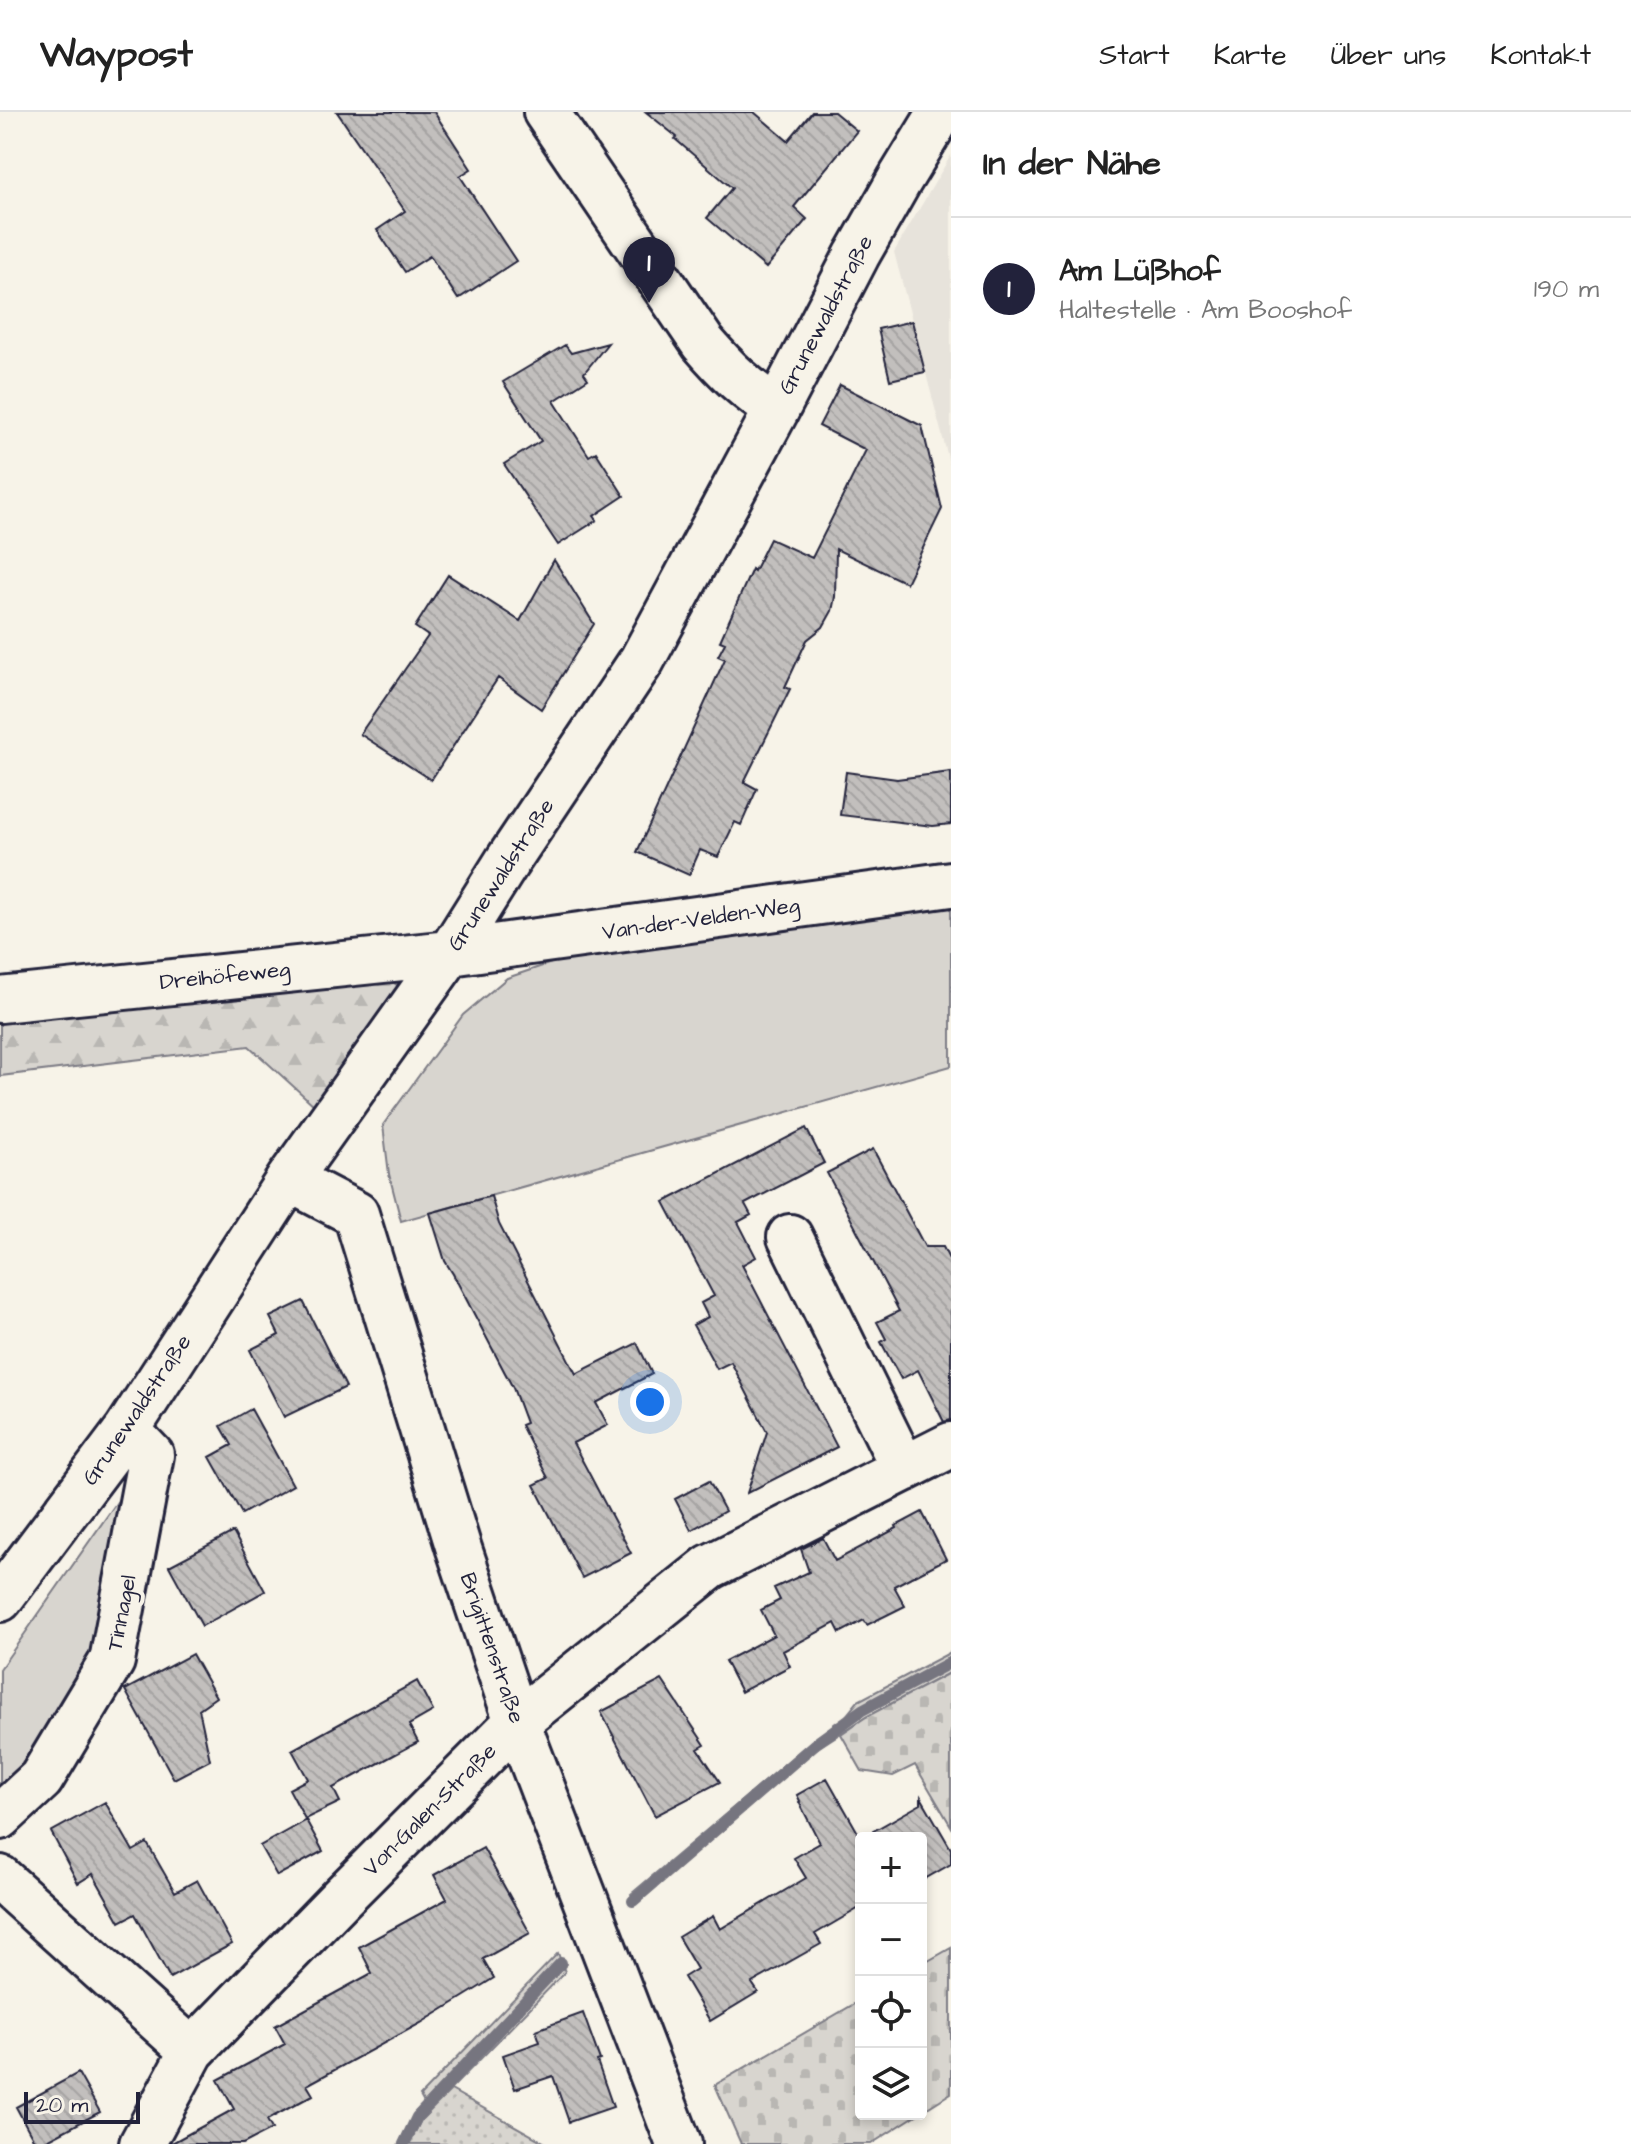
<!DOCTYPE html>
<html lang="de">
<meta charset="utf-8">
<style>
:root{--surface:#fff;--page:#f6f6f6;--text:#222;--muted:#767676;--line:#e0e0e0;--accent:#22223b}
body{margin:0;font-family:"Architects Daughter",sans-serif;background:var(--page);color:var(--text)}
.controls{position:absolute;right:24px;bottom:24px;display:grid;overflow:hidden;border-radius:8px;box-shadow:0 4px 12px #0003}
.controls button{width:72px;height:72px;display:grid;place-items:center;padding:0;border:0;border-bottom:2px solid var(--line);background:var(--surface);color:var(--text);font:40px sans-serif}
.scale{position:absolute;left:24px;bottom:20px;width:116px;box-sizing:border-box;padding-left:8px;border:4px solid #22223b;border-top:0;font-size:22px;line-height:28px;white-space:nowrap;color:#22223b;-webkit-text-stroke:6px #f7f3e8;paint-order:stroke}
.you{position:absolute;left:650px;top:1290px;width:28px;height:28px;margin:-20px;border:6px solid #fff;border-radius:50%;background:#1a73e8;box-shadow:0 0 0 12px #1a73e833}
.badge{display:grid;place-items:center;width:52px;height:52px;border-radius:50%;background:var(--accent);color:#fff;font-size:26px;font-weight:700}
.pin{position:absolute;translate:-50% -66px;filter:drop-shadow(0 2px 4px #0008)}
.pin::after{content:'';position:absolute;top:42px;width:28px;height:24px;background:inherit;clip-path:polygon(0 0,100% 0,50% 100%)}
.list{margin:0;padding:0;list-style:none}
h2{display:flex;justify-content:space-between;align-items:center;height:104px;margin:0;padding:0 32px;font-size:34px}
h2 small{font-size:26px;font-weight:400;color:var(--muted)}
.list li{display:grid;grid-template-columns:52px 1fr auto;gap:24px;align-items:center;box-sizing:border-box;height:144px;padding:0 32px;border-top:2px solid var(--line)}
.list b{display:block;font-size:30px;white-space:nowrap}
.list p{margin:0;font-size:26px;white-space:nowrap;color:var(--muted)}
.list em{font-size:26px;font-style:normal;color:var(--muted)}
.icon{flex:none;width:44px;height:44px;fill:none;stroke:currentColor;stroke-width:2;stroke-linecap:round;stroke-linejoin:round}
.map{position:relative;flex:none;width:951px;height:2032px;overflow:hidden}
header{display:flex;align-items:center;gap:48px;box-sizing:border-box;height:112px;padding:0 40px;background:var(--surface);border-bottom:2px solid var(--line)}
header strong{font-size:38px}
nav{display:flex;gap:44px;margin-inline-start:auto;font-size:28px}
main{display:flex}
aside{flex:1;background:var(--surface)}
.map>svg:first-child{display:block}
</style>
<header>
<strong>Waypost</strong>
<nav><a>Start</a><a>Karte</a><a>Über uns</a><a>Kontakt</a></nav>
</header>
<main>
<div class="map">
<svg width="951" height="2032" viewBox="0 0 951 2032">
<defs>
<pattern id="forest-firs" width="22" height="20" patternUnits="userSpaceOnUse" patternTransform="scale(2)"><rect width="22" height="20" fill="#d8d5cf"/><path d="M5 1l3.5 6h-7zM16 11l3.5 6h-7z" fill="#b9b7b3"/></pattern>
<pattern id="cemetery-stones" width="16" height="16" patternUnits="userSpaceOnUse" patternTransform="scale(2)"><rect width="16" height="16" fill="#d8d5cf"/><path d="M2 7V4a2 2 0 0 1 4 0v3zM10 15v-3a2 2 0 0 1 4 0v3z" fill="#b9b7b3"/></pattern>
<pattern id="park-dots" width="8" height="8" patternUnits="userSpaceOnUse" patternTransform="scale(2)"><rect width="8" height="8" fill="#d8d5cf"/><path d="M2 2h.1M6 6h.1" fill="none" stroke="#b9b7b3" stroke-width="1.8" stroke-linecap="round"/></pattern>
<pattern id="building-back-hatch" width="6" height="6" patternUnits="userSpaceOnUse" patternTransform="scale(2)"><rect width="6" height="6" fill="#c2bfbd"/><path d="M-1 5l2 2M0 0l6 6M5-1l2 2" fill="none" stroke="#a6a4a3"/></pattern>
</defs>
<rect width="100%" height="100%" fill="#f7f3e8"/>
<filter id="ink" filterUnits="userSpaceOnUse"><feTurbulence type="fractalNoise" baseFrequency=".0125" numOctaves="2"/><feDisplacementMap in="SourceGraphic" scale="16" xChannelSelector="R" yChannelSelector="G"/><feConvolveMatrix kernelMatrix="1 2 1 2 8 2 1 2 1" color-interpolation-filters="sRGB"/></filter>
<g filter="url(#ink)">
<path fill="#e7e3db" d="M951 43V357L894 140Z"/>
<path fill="#d8d5cf" stroke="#7d7c85" stroke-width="2" d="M951 789V954L401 1109 389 1062 383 1013 463 903 507 866 578 842Z
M126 1377 112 1483 75 1578 26 1664 0 1686V1557Z
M951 1540V1560L866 1605 813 1639 635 1791 631 1782 812 1629 837 1615 858 1589Z
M558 1841 565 1860 421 2008 409 2032H399L414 2002 424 1991 420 1984Z"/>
<path fill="url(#forest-firs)" stroke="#7d7c85" stroke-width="2" d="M380 860 398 874 315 994 249 934 0 964V899Z"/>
<path fill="url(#cemetery-stones)" stroke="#7d7c85" stroke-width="2" d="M951 1560V1714L915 1653 893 1664 862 1659 841 1622 866 1605Z
M951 1836V1981L921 2000V1853Z
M861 1888V2002H918L871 2032H741L715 1973Z"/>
<path fill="url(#park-dots)" stroke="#7d7c85" stroke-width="2" d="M451 1978 547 2032H409L421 2008Z"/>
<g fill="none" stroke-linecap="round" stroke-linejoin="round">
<path stroke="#76747f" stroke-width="12" d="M633 1789 815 1632 862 1598 951 1550
M404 2032 417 2005 561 1851"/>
</g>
<path fill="url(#building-back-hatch)" stroke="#22223b" stroke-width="2" d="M337 0H434L471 57 460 64 516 149 458 187 430 144 405 160 377 118 405 99Z
M646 0H754L788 29 812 0H834L857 19 794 95 807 107 766 156 707 106 732 76 675 27 677 25Z
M912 209 925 260 890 268 878 217Z
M608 231 584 261 588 267 554 289 589 344 596 340 624 384 594 404 597 408 558 433 504 352 541 329 503 270 565 233 571 241Z
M840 273 922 314 942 397 906 471 836 437 835 485 832 499 823 515 807 528 785 575 790 577 744 670 757 677 741 713 735 710 718 745 700 738 689 763 637 740 725 547 718 544 725 531 720 529 752 457 754 459 770 427 812 446 866 338 819 314Z
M554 448 594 512 541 597 498 566 431 668 360 622 428 524 415 515 448 463 520 509Z
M846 660 897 667 951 660V712L933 714 840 703Z
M806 1016 824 1051 745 1092 751 1103 738 1110 756 1145 742 1153 837 1335 747 1381 767 1320 731 1250 717 1257 693 1213 708 1205 701 1191 714 1184 664 1090Z
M873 1037 925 1135H943L951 1151V1308L944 1310 918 1258 901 1267 881 1230 886 1227 877 1210 899 1199 827 1061Z
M491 1084 499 1112 576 1262 637 1231 652 1262 596 1291 608 1313 573 1331 631 1441 582 1466 534 1373 548 1366 521 1313 526 1311 513 1276 453 1162 445 1149 430 1101Z
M303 1189 346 1275 284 1305 250 1238 279 1223 270 1205Z
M251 1297 293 1373 242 1402 210 1345 232 1333 221 1314Z
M709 1369 725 1399 691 1418 675 1387Z
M922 1400 946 1447 894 1474 905 1494 867 1513 864 1508 840 1521 835 1511 783 1539 790 1554 741 1580 725 1549 774 1523 761 1498 780 1488 774 1476 809 1460 801 1437 823 1426 835 1449 897 1416 896 1414Z
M233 1420 265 1479 202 1514 169 1454Z
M192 1542 216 1585 199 1597 210 1648 174 1667 125 1578Z
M662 1568 705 1633 698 1637 720 1670 655 1704 601 1600Z
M417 1569 433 1599 409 1613 418 1630 333 1676 340 1690 305 1707 289 1677 308 1667 292 1638Z
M827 1666 861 1726V1795L815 1822 821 1832 752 1871 758 1880 710 1909 684 1865 697 1857 678 1825 713 1804 720 1817 806 1766 794 1746 820 1731 799 1690 800 1689 797 1683Z
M921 1685 951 1737V1752L921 1769V1726H861L921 1692Z
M105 1690 133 1739 147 1731 175 1780 197 1768 232 1832 170 1866 135 1802 120 1810 93 1762 78 1771 51 1720Z
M306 1708 323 1739 277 1764 260 1734Z
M483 1736 530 1821 483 1847 494 1866 421 1911 307 1973 313 1983 267 2008 272 2017 243 2032H170L234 1997 218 1968 285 1932 275 1914 372 1861 359 1835 447 1787 434 1763Z
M583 1901 600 1948 597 1949 613 1995 569 2010 553 1964 515 1977 503 1943 540 1930 536 1918Z
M78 1961 100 2000 40 2032H36L16 1995Z"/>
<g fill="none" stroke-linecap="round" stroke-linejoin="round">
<g stroke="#22223b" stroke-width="50">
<path id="minor" d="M546 0 703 231C727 259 747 278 777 297
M0 888 450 841 951 772
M289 1067 356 1102 458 1434 517 1610 679 2032
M790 1125 904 1357
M0 1487 127 1318 289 1067 450 841 507 750 642 548 777 297 857 143 899 69 941 0
M0 1705 41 1667 112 1549 151 1343 127 1318
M0 1766 192 1939
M142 2032 192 1939 340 1787 517 1610 710 1455 951 1333"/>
</g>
<use href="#minor" stroke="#f7f3e8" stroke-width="44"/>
</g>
</g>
<g text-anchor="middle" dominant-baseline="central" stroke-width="8" stroke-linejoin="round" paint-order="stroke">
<g font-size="22" fill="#22223b" stroke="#f7f3e8">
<text transform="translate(826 203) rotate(-62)">Grunewaldstraße</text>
<text transform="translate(501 763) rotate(-57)">Grunewaldstraße</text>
<text transform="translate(701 807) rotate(-8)">Van-der-Velden-Weg</text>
<text transform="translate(225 864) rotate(-6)">Dreihöfeweg</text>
<text transform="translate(137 1298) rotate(-56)">Grunewaldstraße</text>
<text transform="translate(122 1501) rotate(-79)">Tinnagel</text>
<text transform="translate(492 1536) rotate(71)">Brigittenstraße</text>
<text transform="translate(430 1698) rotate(-45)">Von-Galen-Straße</text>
</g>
</g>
</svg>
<div class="controls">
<button>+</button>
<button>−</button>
<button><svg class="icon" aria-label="locate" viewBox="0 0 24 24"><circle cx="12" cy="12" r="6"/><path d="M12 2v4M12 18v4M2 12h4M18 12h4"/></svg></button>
<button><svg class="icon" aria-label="layers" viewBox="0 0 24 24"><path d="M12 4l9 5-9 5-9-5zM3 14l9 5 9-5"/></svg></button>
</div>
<div class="scale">20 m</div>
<div class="you"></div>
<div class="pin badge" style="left:649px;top:191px">1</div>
</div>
<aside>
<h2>In der Nähe<small></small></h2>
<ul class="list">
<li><span class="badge">1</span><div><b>Am Lüßhof</b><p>Haltestelle · Am Booshof</p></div><em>190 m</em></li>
</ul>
</aside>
</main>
